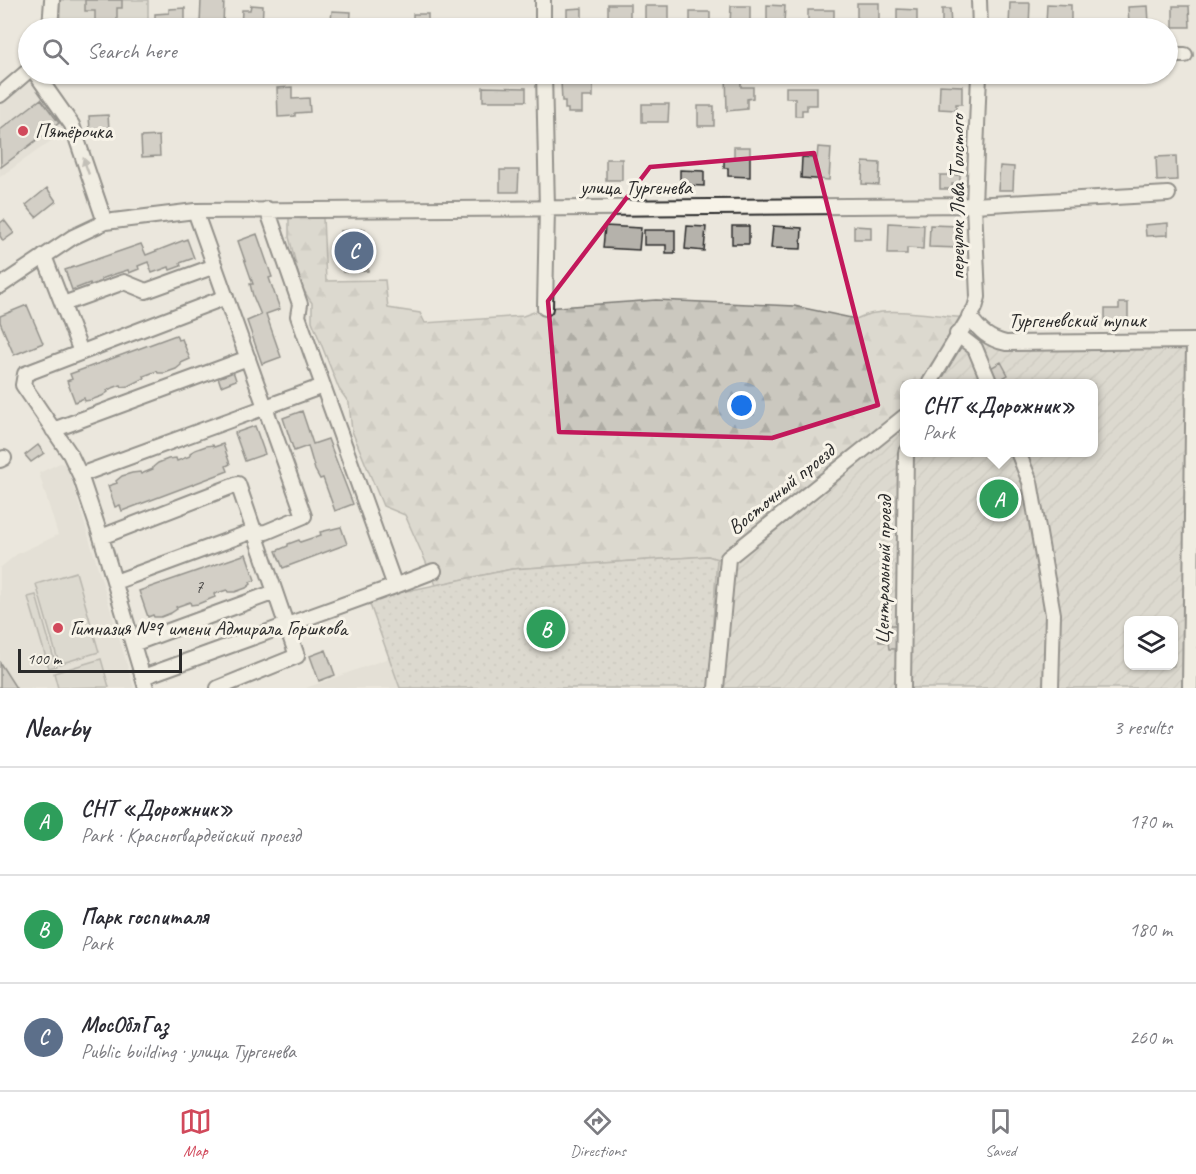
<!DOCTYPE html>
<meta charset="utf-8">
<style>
:root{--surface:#fff;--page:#f7f7f7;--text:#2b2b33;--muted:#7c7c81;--line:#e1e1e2;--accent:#d1495b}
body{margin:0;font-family:Caveat,sans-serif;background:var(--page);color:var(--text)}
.controls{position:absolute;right:18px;bottom:18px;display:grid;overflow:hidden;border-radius:12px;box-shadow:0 2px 4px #0004}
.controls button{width:54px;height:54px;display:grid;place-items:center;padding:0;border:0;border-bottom:2px solid var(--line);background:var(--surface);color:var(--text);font:30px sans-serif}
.scale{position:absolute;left:18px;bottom:15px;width:164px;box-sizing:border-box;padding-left:6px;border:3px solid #2b2b2b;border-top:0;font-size:16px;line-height:21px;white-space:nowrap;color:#2b2b2b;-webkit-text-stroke:4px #f7f3e8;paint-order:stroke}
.you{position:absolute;left:742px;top:406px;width:21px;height:21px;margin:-15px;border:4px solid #fff;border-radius:50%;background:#1a73e8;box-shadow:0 0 0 9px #1a73e833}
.badge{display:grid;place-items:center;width:39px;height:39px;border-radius:50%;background:var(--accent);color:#fff;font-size:20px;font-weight:700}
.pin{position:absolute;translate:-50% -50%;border:3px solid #fff;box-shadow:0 2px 6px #0006}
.popup{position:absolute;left:900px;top:379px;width:198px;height:78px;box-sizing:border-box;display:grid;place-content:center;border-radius:12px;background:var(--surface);filter:drop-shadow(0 2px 4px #0005);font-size:20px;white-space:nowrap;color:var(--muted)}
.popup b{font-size:22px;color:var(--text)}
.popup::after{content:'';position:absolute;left:50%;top:100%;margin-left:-12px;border:12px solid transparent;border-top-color:var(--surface)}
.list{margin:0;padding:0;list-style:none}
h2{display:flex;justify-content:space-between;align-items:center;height:78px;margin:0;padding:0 24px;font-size:26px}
h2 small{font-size:20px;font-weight:400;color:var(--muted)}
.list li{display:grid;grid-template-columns:39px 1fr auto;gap:18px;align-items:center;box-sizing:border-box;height:108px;padding:0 24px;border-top:2px solid var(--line)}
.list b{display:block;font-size:22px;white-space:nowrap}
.list p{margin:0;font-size:20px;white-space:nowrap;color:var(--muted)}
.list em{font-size:20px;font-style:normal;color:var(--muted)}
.icon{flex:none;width:33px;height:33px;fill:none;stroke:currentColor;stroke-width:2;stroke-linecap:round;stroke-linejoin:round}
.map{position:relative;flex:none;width:1196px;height:688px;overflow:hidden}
.search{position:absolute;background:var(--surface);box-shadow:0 2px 4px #0004;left:18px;right:18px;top:18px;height:66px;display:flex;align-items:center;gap:15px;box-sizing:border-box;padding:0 21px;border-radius:33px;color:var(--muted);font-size:22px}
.sheet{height:402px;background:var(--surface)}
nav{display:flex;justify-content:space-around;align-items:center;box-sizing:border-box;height:84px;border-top:2px solid var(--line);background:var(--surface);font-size:16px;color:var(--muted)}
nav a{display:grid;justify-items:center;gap:3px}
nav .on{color:var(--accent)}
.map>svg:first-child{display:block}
</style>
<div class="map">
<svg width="1196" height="688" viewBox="0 0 1196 688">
<defs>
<pattern id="forest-firs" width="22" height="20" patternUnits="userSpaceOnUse" patternTransform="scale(1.5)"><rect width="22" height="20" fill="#cbc8bf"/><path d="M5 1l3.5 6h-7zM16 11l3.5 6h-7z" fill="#aeaca4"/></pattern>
<pattern id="park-dots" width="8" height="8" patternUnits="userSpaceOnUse" patternTransform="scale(1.5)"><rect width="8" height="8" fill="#cbc8bf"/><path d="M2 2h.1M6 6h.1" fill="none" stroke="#aeaca4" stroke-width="1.8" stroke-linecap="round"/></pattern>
<pattern id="garden-furrows" width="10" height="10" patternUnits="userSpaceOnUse" patternTransform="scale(1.5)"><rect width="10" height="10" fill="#cbc8bf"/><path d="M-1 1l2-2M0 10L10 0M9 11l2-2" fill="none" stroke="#aeaca4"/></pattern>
</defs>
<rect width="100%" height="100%" fill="#ebe7dd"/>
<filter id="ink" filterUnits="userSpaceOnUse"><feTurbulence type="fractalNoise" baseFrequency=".0167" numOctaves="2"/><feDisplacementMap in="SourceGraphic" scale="12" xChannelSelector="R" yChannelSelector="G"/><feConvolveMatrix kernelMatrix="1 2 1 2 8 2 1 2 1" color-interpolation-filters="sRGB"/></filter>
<g filter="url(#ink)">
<path fill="#dbd7ce" d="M31 77 68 129 0 177V99Z
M60 463 67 465 134 688H0V568L17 554 58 535 39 473Z
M389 658 400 688H306Z"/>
<path fill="#cbc8bf" stroke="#7b7a75" stroke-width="1.5" d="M60 0H148V28H58L60 26Z
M76 572 99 652 59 664 36 584Z
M36 595 56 666 49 668 28 597Z
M101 659 109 687 58 688 54 673Z"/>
<path fill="url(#forest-firs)" stroke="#7b7a75" stroke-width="1.5" d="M289 218H323L326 281 385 280 388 308 420 313 425 323 523 316 545 308 656 300 794 306 856 319C883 303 937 317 968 318L929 383 904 384V417L728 558 717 559 708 556 512 569 436 585 405 515 383 506 352 431 349 403 339 389 312 321V303L302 288 289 237Z"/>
<path fill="url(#park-dots)" stroke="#7b7a75" stroke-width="1.5" d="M708 556 717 559 709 688H400L368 599 512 569Z"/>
<path fill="url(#garden-furrows)" stroke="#7b7a75" stroke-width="1.5" fill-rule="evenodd" d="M969 316 989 338 1196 341V688H709L717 559 728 558 904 417V452H1094V384L929 383ZM1128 620H1174V666H1128Z"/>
<path fill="#b5b2ab" stroke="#2b2b2b" stroke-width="1.5" d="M85 0H122V8H117V26L95 27V11H85Z
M201 0H224L223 25 200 24Z
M857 3H879V27H857Z
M1010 3H1030L1029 27 1009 26Z
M608 4H630V25H608Z
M1047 4 1071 5V25L1046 24Z
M251 5 263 6 262 28H241L242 10H250Z
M767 5 785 6 784 24H767Z
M645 6H669V24L645 25Z
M731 6H750V24H730Z
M1148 6 1149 23 1129 24 1128 7Z
M1173 6H1189L1190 27H1173Z
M185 8V23L155 24V14L169 13V9Z
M582 8V24H567V9Z
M897 9 917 10V26L897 25Z
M942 9H950L951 27H942Z
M808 10H834V24H808Z
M332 11 351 12 350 28H330Z
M690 12H710V26L690 25Z
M413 14H428V28H413Z
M1110 24H1126V28H1110Z
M726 74H741V87H753V98L747 99V109L727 111Z
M561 81H593V97H582V113H568V109H565V101H562Z
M940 85 962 86V104H956V110L939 109Z
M292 87V99L309 98 310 112 295 113V116L278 117 277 88Z
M483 87 526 88V101H483Z
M786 87H817V105H807V110H802V116H795V98H786Z
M41 99 59 123 1 167 0 130Z
M642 104H669L668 122H642Z
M698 106H714V126H698Z
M108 115 109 129 90 130 89 116Z
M159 136 160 156 142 157 141 137Z
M734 147H750V177L728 176V168H724V159H734Z
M818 147 831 148 829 180 801 178 802 157 817 158Z
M1176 156 1177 180 1157 181 1156 157Z
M606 159H622V180H606Z
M863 162 880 163 879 185 862 184Z
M1000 166 1014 167 1013 190H998Z
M500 170H519L518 192H500Z
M680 170 704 171V186L680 185Z
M940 175H960V184H952V189H940Z
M47 188 56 201 36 217 26 205Z
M4 220 14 233 3 241 0 236V223Z
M889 223 924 225 923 249 907 248V254H888Z
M1168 223V235L1146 236 1145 225Z
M930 225 961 226 960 248 929 247Z
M605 226 641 228 639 250 603 248Z
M687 226 706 227 704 251 685 249Z
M732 226H749V244H732Z
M773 226 802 228 801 249 771 248Z
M854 226 871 227V239H854Z
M365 229 368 271 343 272 340 231Z
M644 230H675V253H666V245H644Z
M257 234 272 277 269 278 280 309 266 314 281 357 262 364 247 321 261 315 253 296 250 284H253L238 241Z
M187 239 194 258 180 263 181 266 170 270 169 267 152 273 148 262 138 266 139 269 129 273 128 270 115 274 101 279 102 282 97 284 91 286 90 283 72 290 65 270 141 244 146 255Z
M1119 303H1128V321H1105V309H1119Z
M27 305 43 343 14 355 0 322V316Z
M176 335 178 340 182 339 190 359 181 363V365L176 369 165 373H158L157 371 144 376 145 378 129 386 122 387 121 385 107 390 108 392 102 396 91 400 85 401 84 398 75 402 67 381 72 379 70 374Z
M1001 362 1008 375 994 383 987 370Z
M233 371 236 380 221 386 218 377Z
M302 411 313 444 328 439 353 504 335 511 323 478 320 479 315 470 308 446 294 451 283 418Z
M255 426 265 454 245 461 235 433Z
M223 444 230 464 226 466 228 471 122 511 120 505 115 507 108 486 117 483 116 481 122 476 132 473 140 472 141 474 153 469V467L158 463 168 459 176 458 177 461 190 456V453L195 450 206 446 213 445 214 447Z
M38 445 44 453 31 462 25 455Z
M341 527 347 544 283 568 276 551 288 546V544L299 540 300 542 321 535 320 532Z
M246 554 255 580 250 582 251 584 246 588 235 592H228L227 590 214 594 215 597 198 604 191 605 190 602 176 607 177 609 171 613 161 617H154L153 615 148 617 139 591Z
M879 625H900V649H889L888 642H879Z
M326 650 335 675 319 681 310 656Z
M0 663 16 688H0Z"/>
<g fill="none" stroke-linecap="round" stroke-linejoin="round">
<g stroke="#2b2b2b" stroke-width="18">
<path id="minor" d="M543 0V28
M979 0 980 28
M50 28 52 0
M1168 55H1185
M36 74 72 125 105 222
M544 74 547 208 545 308
M0 95 28 71
M44 256 81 352
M0 286 73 237 105 222 195 211 974 205 1168 194
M63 304 124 282 146 291 215 266
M969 316C980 331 988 339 1006 343L1194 341 1190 688
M957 334 975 348 990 384
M929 384 975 308 978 297 974 205 979 74
M53 430 248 358
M1018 452 1030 482 1053 614 1051 688
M0 460 4 458
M80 475 323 386
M101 537 238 484 297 656 218 688
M115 582 248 533 266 532 304 516 195 211
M395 586 434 571
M133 644 275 592
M143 677 395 586 298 316 300 304 267 209
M146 688 101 537 80 475 70 454 23 385 25 374 226 297
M716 688 728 558 904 417
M903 688 906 452"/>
</g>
<use href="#minor" stroke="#f7f3e8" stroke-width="14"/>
</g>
<defs><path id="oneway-solid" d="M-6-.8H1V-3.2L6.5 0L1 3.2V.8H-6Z" transform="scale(1.5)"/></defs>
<use fill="#918f8a" href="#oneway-solid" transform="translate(86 166) rotate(-109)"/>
</g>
<path d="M0 0H1196V688H0ZM814 153 878 405 772 438 559 432 548 301 650 167Z" fill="#ebe7dd" fill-opacity=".55" fill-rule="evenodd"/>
<path fill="none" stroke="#c2185b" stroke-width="4.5" stroke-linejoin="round" d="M814 153 878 405 772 438 559 432 548 301 650 167Z"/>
<g fill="#d1495b" stroke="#f7f3e8" stroke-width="2">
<circle cx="23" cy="131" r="6"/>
<circle cx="58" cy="628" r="6"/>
</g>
<g text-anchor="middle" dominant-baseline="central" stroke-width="6" stroke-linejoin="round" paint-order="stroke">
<g font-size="18" fill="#4e4d4b">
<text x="199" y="587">7</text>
</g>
<g font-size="21" fill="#2b2b2b" stroke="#f7f3e8" text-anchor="start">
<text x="35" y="131">Пятёрочка</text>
<text x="70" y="628">Гимназия №9 имени Адмирала Горшкова</text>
</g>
<g font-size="21" fill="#2b2b2b" stroke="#f7f3e8">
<text x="636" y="187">улица Тургенева</text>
<text transform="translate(957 197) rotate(-90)">переулок Льва Толстого</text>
<text x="1077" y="320">Тургеневский тупик</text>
<text transform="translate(781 489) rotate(-39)">Восточный проезд</text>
<text transform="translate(883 570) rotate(-89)">Центральный проезд</text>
</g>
</g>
</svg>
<div class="controls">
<button><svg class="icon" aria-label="layers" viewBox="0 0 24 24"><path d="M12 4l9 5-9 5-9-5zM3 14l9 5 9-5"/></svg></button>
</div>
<div class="scale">100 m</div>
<div class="you"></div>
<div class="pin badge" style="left:999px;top:499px;background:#2e9e5b">A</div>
<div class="popup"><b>СНТ «Дорожник»</b>Park</div>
<div class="pin badge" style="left:546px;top:629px;background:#2e9e5b">B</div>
<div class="pin badge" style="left:354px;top:251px;background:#5c6f8a">C</div>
<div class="search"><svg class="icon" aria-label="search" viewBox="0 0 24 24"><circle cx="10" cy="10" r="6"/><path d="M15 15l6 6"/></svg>Search here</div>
</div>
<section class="sheet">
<h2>Nearby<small>3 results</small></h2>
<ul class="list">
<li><span class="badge" style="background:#2e9e5b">A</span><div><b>СНТ «Дорожник»</b><p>Park · Красногвардейский проезд</p></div><em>170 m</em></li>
<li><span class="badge" style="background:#2e9e5b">B</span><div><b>Парк госпиталя</b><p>Park</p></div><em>180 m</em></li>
<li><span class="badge" style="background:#5c6f8a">C</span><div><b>МосОблГаз</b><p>Public building · улица Тургенева</p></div><em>260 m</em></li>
</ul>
</section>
<nav>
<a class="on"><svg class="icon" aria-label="map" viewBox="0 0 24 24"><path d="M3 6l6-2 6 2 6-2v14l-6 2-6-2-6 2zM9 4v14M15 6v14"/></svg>Map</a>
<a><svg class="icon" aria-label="directions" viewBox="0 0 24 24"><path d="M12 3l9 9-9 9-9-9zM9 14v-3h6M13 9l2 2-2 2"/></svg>Directions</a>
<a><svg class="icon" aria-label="saved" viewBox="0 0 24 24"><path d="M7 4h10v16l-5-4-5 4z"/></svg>Saved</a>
</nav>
